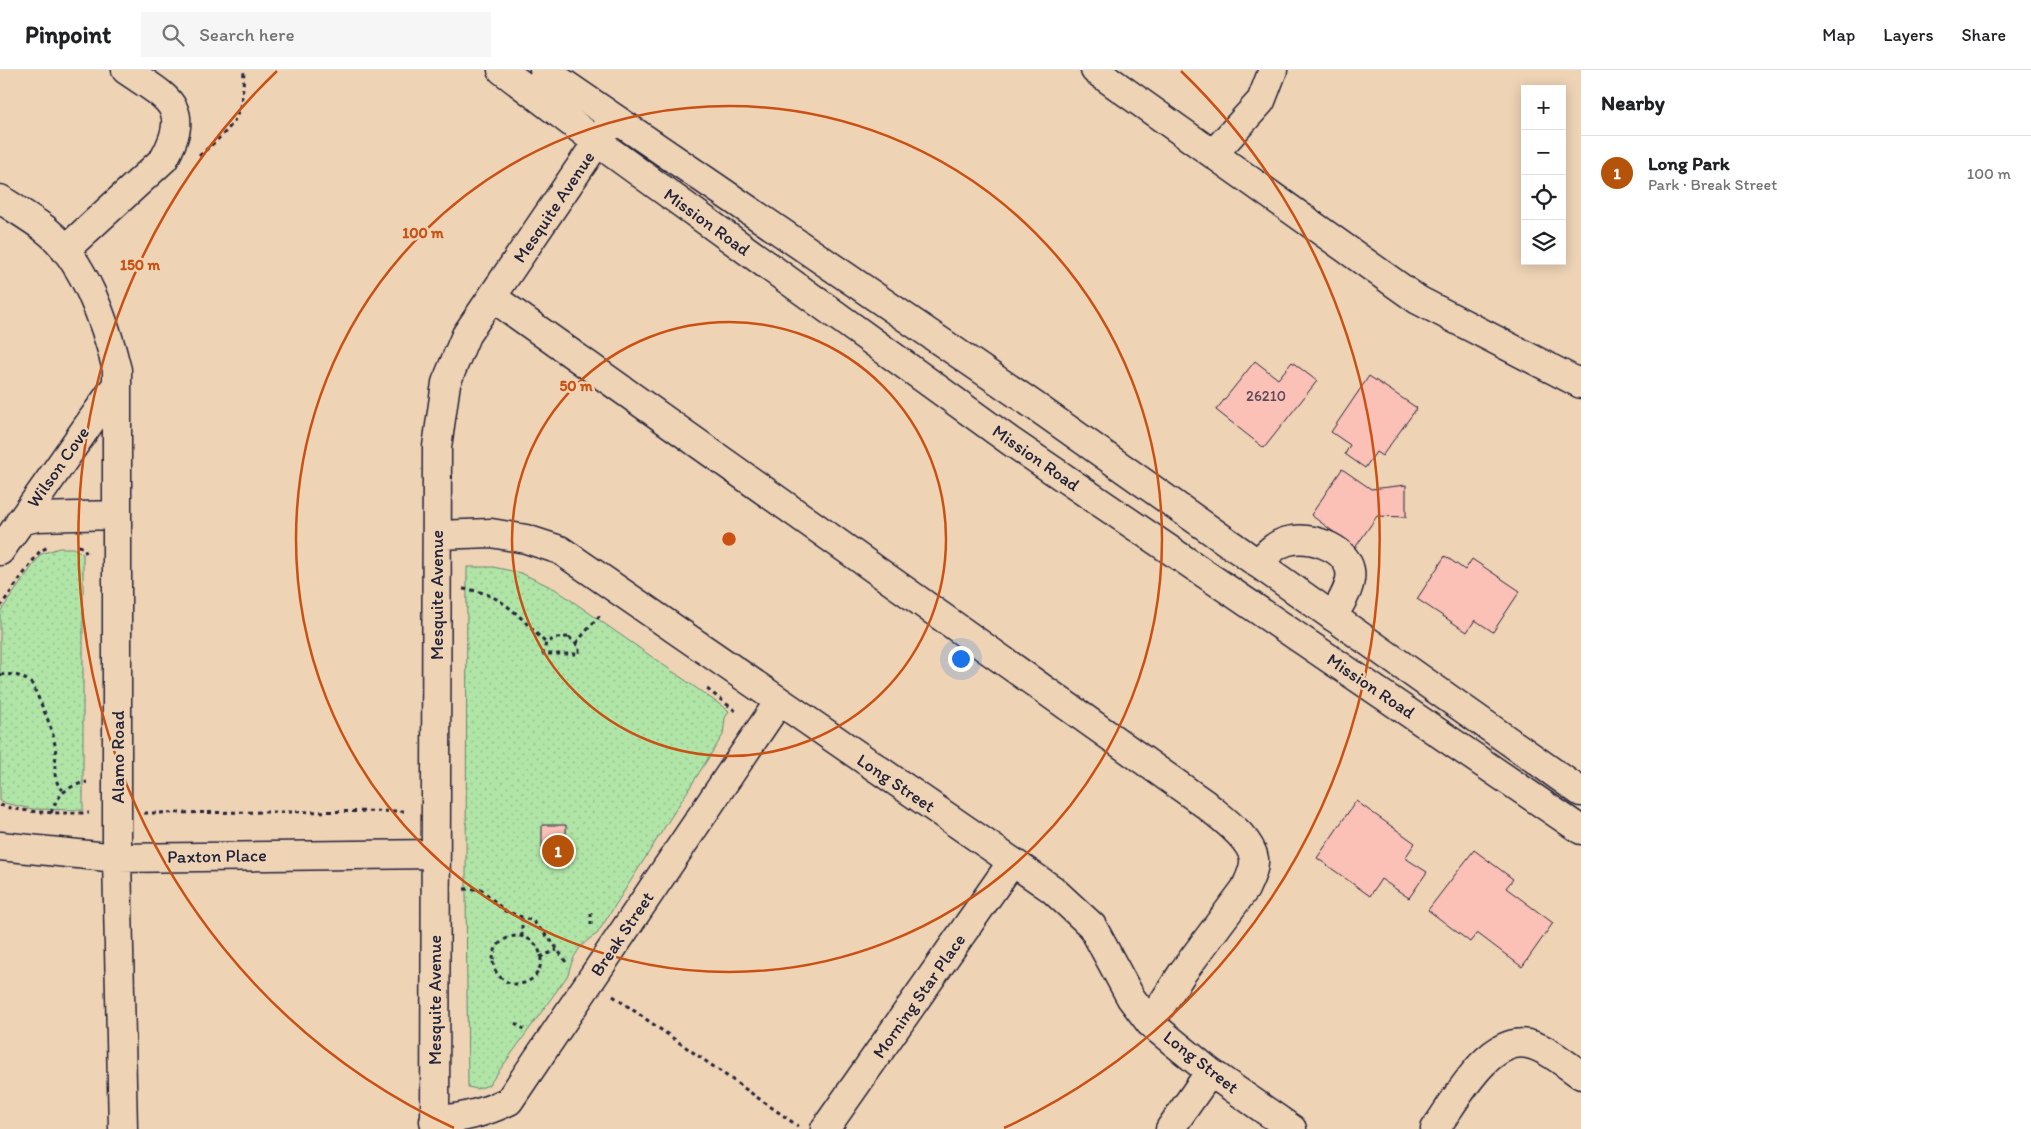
<!DOCTYPE html>
<meta charset="utf-8">
<style>
:root{--surface:#fff;--page:#f6f6f6;--text:#202124;--muted:#757577;--line:#e0e0e0;--accent:#b45309}
body{margin:0;font-family:Itim,sans-serif;background:var(--page);color:var(--text)}
.controls{position:absolute;right:15px;top:15px;display:grid;overflow:hidden;border-radius:0px;box-shadow:0 2px 12px #0003}
.controls button{width:45px;height:45px;display:grid;place-items:center;padding:0;border:0;border-bottom:1px solid var(--line);background:var(--surface);color:var(--text);font:25px sans-serif}
.you{position:absolute;left:960px;top:588px;width:18px;height:18px;margin:-12px;border:4px solid #fff;border-radius:50%;background:#1a73e8;box-shadow:0 0 0 8px #1a73e833}
.badge{display:grid;place-items:center;width:32px;height:32px;border-radius:50%;background:var(--accent);color:#fff;font-size:16px;font-weight:700}
.pin{position:absolute;translate:-50% -50%;border:2px solid #fff;box-shadow:0 1px 5px #0006}
.list{margin:0;padding:0;list-style:none}
h2{display:flex;justify-content:space-between;align-items:center;height:65px;margin:0;padding:0 20px;font-size:21px}
h2 small{font-size:16px;font-weight:400;color:var(--muted)}
.list li{display:grid;grid-template-columns:32px 1fr auto;gap:15px;align-items:center;box-sizing:border-box;height:75px;padding:0 20px;border-top:1px solid var(--line)}
.list b{display:block;font-size:19px;white-space:nowrap}
.list p{margin:0;font-size:16px;white-space:nowrap;color:var(--muted)}
.list em{font-size:16px;font-style:normal;color:var(--muted)}
.icon{flex:none;width:28px;height:28px;fill:none;stroke:currentColor;stroke-width:2;stroke-linecap:round;stroke-linejoin:round}
.map{position:relative;flex:none;width:1581px;height:1059px;overflow:hidden}
header{display:flex;align-items:center;gap:30px;box-sizing:border-box;height:70px;padding:0 25px;background:var(--surface);border-bottom:1px solid var(--line)}
header strong{font-size:24px}
nav{display:flex;gap:28px;margin-inline-start:auto;font-size:18px}
.search{width:350px;height:45px;background:var(--page);display:flex;align-items:center;gap:12px;box-sizing:border-box;padding:0 18px;border-radius:0px;color:var(--muted);font-size:19px}
main{display:flex}
aside{flex:1;background:var(--surface)}
.map>svg:first-child{display:block}
</style>
<header>
<strong>Pinpoint</strong>
<div class="search"><svg class="icon" aria-label="search" viewBox="0 0 24 24"><circle cx="10" cy="10" r="6"/><path d="M15 15l6 6"/></svg>Search here</div>
<nav><a>Map</a><a>Layers</a><a>Share</a></nav>
</header>
<main>
<div class="map">
<svg width="1581" height="1059" viewBox="0 0 1581 1059">
<defs>
<pattern id="park-dots" width="8" height="8" patternUnits="userSpaceOnUse" patternTransform="scale(1.25)"><rect width="8" height="8" fill="#b0e5a7"/><path d="M2 2h.1M6 6h.1" fill="none" stroke="#97c491" stroke-width="1.8" stroke-linecap="round"/></pattern>
</defs>
<rect width="100%" height="100%" fill="#eed3b5"/>
<filter id="ink" filterUnits="userSpaceOnUse"><feTurbulence type="fractalNoise" baseFrequency=".02" numOctaves="2"/><feDisplacementMap in="SourceGraphic" scale="10" xChannelSelector="R" yChannelSelector="G"/><feConvolveMatrix kernelMatrix="1 2 1 2 8 2 1 2 1" color-interpolation-filters="sRGB"/></filter>
<g filter="url(#ink)">
<path fill="url(#park-dots)" stroke="#698471" d="M59 478H73L83 484V740L32 739 0 732V542L41 484Z
M467 497H493L521 503 555 519 729 641 725 648 723 665 597 864C580 873 572 887 568 905L489 1015 477 1019 468 1017 466 821Z"/>
<path fill="#fbc0b6" stroke="#22223b" d="M1255 291 1278 309 1292 292 1317 311 1264 378 1216 340Z
M1369 306 1417 338 1382 386 1376 382 1365 398 1345 384 1350 375 1331 362Z
M1342 399 1371 419 1406 415V447L1377 446 1355 478 1311 445Z
M1445 486 1465 500 1472 489 1520 521 1493 562 1475 550 1467 562 1417 529Z
M1356 731 1415 773 1405 788 1427 802 1409 828 1381 809 1370 826 1317 788Z
M542 755H566V776L542 777Z
M1474 780 1513 809 1506 818 1553 853 1522 897 1477 863 1470 872 1428 840Z"/>
<g fill="none" stroke-linecap="round" stroke-linejoin="round">
<g stroke="#22223b" stroke-width="31">
<path id="minor" d="M502 0 597 72 1010 371 1581 760
M544 0 1035 336 1581 722
M1095 0 1418 230 1581 314
M1214 83 1261 31 1273 0
M0 129C15 139 31 148 45 159 84 189 106 254 117 300V788L123 1059
M65 180 164 89C193 36 167 28 126 0
M492 227 1205 734C1220 747 1251 768 1254 789 1255 799 1249 810 1245 819L1183 902 1150 953
M20 451 37 447 117 445
M438 465 491 463 526 469 560 480 1052 819 1092 856 1131 928 1150 953 1210 1002 1292 1059
M0 481 117 314
M1258 494C1266 484 1275 474 1288 471 1309 466 1345 476 1350 500 1353 516 1340 533 1333 547
M0 776 117 788 436 784
M434 1051C462 1048 484 1043 509 1031L778 633
M435 1059 437 377 446 313 466 265 608 56
M825 1059 1012 792
M1170 1059 1210 1002
M1435 1059C1455 1032 1488 966 1528 974 1547 978 1565 994 1581 1005"/>
</g>
<path stroke="#22223b" stroke-width="3" stroke-dasharray="4 4" stroke-linecap="butt" d="M199 86C236 53 242 51 244 0
M78 476 83 477 87 485
M463 519C502 522 520 548 546 573
M0 537 40 481 48 477
M569 567 579 577V584H543L546 573 555 568Z
M576 573 601 544
M0 605C14 603 23 606 33 615 40 633 53 657 55 675 58 691 49 708 63 720
M707 619 737 642
M0 735C28 744 60 743 89 743
M51 743C58 724 67 716 87 712
M144 743 408 741
M464 819H481L505 841 533 851 553 873 568 895
M591 843V858
M493 890a24 24 0 1 1 48 0a24 24 0 1 1-48 0Z
M522 867V848
M540 887 557 880
M613 926 798 1056
M515 953 524 959"/>
<use href="#minor" stroke="#eed3b5" stroke-width="28"/>
</g>
</g>
<g fill="none" stroke="#ca5113" stroke-width="2.5">
<circle cx="729" cy="469" r="217"/>
<circle cx="729" cy="469" r="433"/>
<path d="M454 1058A650 650 0 0 1 277 1M1181 1A650 650 0 0 1 1004 1058"/>
</g>
<g text-anchor="middle" dominant-baseline="central" stroke-width="5" stroke-linejoin="round" paint-order="stroke">
<g font-size="15" fill="#584a5a">
<text x="1266" y="326">26210</text>
</g>
<g font-size="18" fill="#22223b" stroke="#eed3b5">
<text transform="translate(554 137) rotate(-56)">Mesquite Avenue</text>
<text transform="translate(707 152) rotate(36)">Mission Road</text>
<text transform="translate(1036 388) rotate(35)">Mission Road</text>
<text transform="translate(58 397) rotate(-55)">Wilson Cove</text>
<text transform="translate(437 525) rotate(-90)">Mesquite Avenue</text>
<text transform="translate(1371 616) rotate(34)">Mission Road</text>
<text transform="translate(118 687) rotate(-90)">Alamo Road</text>
<text transform="translate(896 713) rotate(34)">Long Street</text>
<text transform="translate(217 786) rotate(-1)">Paxton Place</text>
<text transform="translate(622 864) rotate(-56)">Break Street</text>
<text transform="translate(919 926) rotate(-55)">Morning Star Place</text>
<text transform="translate(435 930) rotate(-90)">Mesquite Avenue</text>
<text transform="translate(1201 992) rotate(38)">Long Street</text>
</g>
</g>
<circle cx="729" cy="469" r="8" fill="#ca5113" stroke="#eed3b5" stroke-width="2.5"/>
<g font-size="15" text-anchor="middle" font-weight="bold" fill="#ca5113" stroke="#eed3b5" stroke-width="5" stroke-linejoin="round" paint-order="stroke">
<text x="423" y="168">100 m</text>
<text x="140" y="200">150 m</text>
<text x="576" y="321">50 m</text>
</g>
</svg>
<div class="controls">
<button>+</button>
<button>−</button>
<button><svg class="icon" aria-label="locate" viewBox="0 0 24 24"><circle cx="12" cy="12" r="6"/><path d="M12 2v4M12 18v4M2 12h4M18 12h4"/></svg></button>
<button><svg class="icon" aria-label="layers" viewBox="0 0 24 24"><path d="M12 4l9 5-9 5-9-5zM3 14l9 5 9-5"/></svg></button>
</div>
<div class="you"></div>
<div class="pin badge" style="left:558px;top:781px">1</div>
</div>
<aside>
<h2>Nearby<small></small></h2>
<ul class="list">
<li><span class="badge">1</span><div><b>Long Park</b><p>Park · Break Street</p></div><em>100 m</em></li>
</ul>
</aside>
</main>
